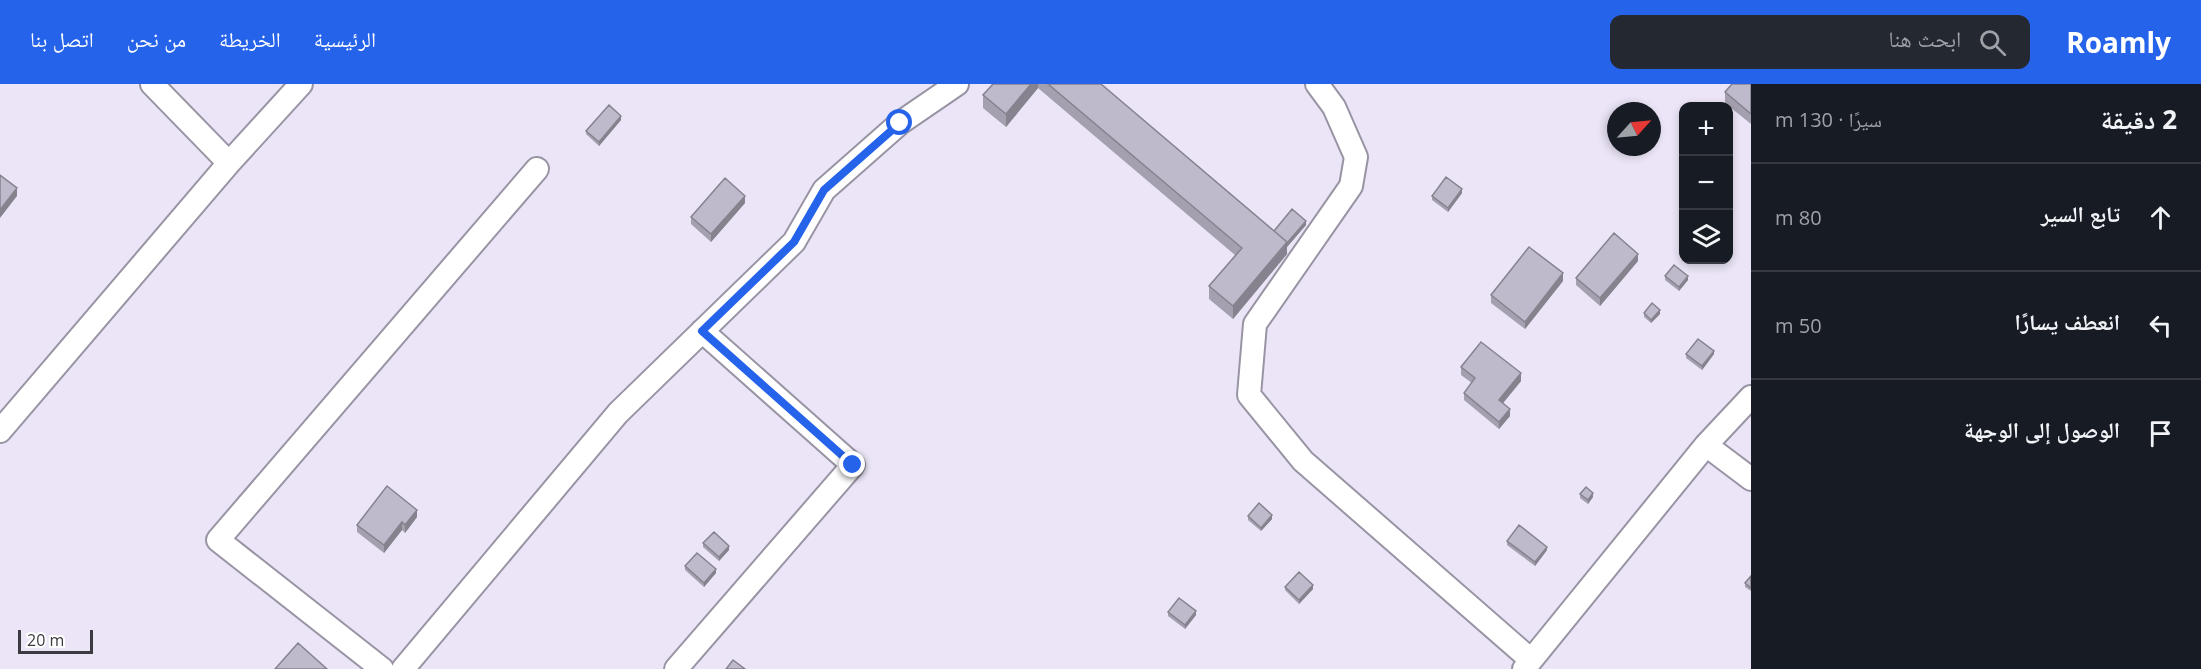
<!DOCTYPE html>
<html lang="ar">
<meta charset="utf-8">
<style>
:root{--surface:#171b24;--page:#242831;--text:#f1f3f6;--muted:#9ea1a6;--line:#363941;--accent:#2563eb}
body{margin:0;font-family:"Open Sans","Noto Naskh Arabic",sans-serif;background:var(--page);color:var(--text);direction:rtl}
.controls{position:absolute;right:18px;top:18px;display:grid;overflow:hidden;border-radius:12px;box-shadow:0 3px 9px #0003}
.controls button{width:54px;height:54px;display:grid;place-items:center;padding:0;border:0;border-bottom:2px solid var(--line);background:var(--surface);color:var(--text);font:30px sans-serif}
.compass{position:absolute;left:1607px;top:18px;width:54px;height:54px;border-radius:50%;background:var(--surface);box-shadow:0 3px 9px #0003;rotate:63deg}
.scale{position:absolute;left:18px;bottom:15px;width:75px;box-sizing:border-box;padding-left:6px;border:3px solid #3c3a40;border-top:0;font-size:16px;line-height:21px;white-space:nowrap;color:#3c3a40;-webkit-text-stroke:4px #fff;paint-order:stroke}
.stop{position:absolute;width:18px;height:18px;margin:-14px;border:4px solid #2563eb;border-radius:50%;background:#fff}
.stop.end{background:#2563eb;border-color:#fff;box-shadow:0 2px 6px #0008}
.list{margin:0;padding:0;list-style:none}
h2{display:flex;justify-content:space-between;align-items:center;height:78px;margin:0;padding:0 24px;font-size:26px}
h2 small{font-size:20px;font-weight:400;color:var(--muted)}
.list li{display:grid;grid-template-columns:39px 1fr auto;gap:18px;align-items:center;box-sizing:border-box;height:108px;padding:0 24px;border-top:2px solid var(--line)}
.list b{display:block;font-size:22px;white-space:nowrap}
.list em{font-size:20px;font-style:normal;color:var(--muted)}
.icon{flex:none;width:33px;height:33px;fill:none;stroke:currentColor;stroke-width:2;stroke-linecap:round;stroke-linejoin:round}
.map{position:relative;flex:none;width:1751px;height:585px;overflow:hidden;direction:ltr}
header{display:flex;align-items:center;gap:36px;box-sizing:border-box;height:84px;padding:0 30px;background:var(--accent);color:#fff}
header strong{font-size:28px}
nav{display:flex;gap:33px;margin-inline-start:auto;font-size:21px}
.search{width:420px;height:54px;background:var(--page);display:flex;align-items:center;gap:15px;box-sizing:border-box;padding:0 21px;border-radius:12px;color:var(--muted);font-size:22px}
main{display:flex}
aside{flex:1;background:var(--surface)}
.map>svg:first-child{display:block}
</style>
<header>
<strong>Roamly</strong>
<div class="search"><svg class="icon" aria-label="search" viewBox="0 0 24 24"><circle cx="10" cy="10" r="6"/><path d="M15 15l6 6"/></svg>ابحث هنا</div>
<nav><a>الرئيسية</a><a>الخريطة</a><a>من نحن</a><a>اتصل بنا</a></nav>
</header>
<main>
<aside>
<h2>2 دقيقة<small>سيرًا · 130 m</small></h2>
<ul class="list">
<li><svg class="icon" aria-label="ahead" viewBox="0 0 24 24"><path d="M12 20V5M6 11l6-6 6 6"/></svg><div><b>تابع السير</b></div><em>80 m</em></li>
<li><svg class="icon" aria-label="left" viewBox="0 0 24 24"><path d="M17 20v-9H6M10 6l-5 5 5 5"/></svg><div><b>انعطف يسارًا</b></div><em>50 m</em></li>
<li><svg class="icon" aria-label="arrive" viewBox="0 0 24 24"><path d="M6 21V4h12l-3 4 3 4H6"/></svg><div><b>الوصول إلى الوجهة</b></div></li>
</ul>
</aside>
<div class="map">
<svg width="1751" height="585" viewBox="0 0 1751 585">
<rect width="100%" height="100%" fill="#ebe5f7"/>
<g fill="none" stroke-linecap="round" stroke-linejoin="round">
<g stroke="#9994a4" stroke-width="26">
<path id="street" d="M152 0 229 79 301 0
M1317 0 1334 23 1356 73 1351 102 1255 240 1249 311 1303 377 1531 576
M0 347 229 79
M1706 361 1751 395
M382 585 218 456 537 85
M403 585 618 329 794 158 824 106 900 39 957 0
M676 585 853 381 702 247
M1524 585 1706 361 1751 313"/>
</g>
<use href="#street" stroke="#fff" stroke-width="22"/>
</g>
<path fill="#a4a0af" d="M993 0H1101L1274 147 1306 141 1287 163V170L1233 235 1209 215V202L1235 171 1038 4 1006 43 983 24V11Z
M1751 0V40L1725 19V8Z
M621 36 599 62 586 50V47Z
M1462 109 1448 128 1432 116V112Z
M745 119 711 158 691 140V133Z
M1638 177 1600 222 1576 201V194Z
M1665 192 1688 196 1679 207 1665 196Z
M1563 197 1525 245 1491 219V211Z
M1644 229 1660 230 1651 239 1644 233Z
M1686 270H1714L1702 286 1686 274Z
M1461 283 1521 297 1503 319 1510 332 1499 345 1464 316V309L1472 299 1461 291Z
M1580 410 1593 413 1588 420 1580 414Z
M1248 432 1272 435 1261 447 1248 436Z
M417 433 405 449 402 446 384 469 357 448V441Z
M1507 457 1547 466 1535 482 1507 461Z
M703 459 729 466 719 477 703 463Z
M685 482 716 489 704 503 685 486Z
M1751 492V507L1745 503V499Z
M1285 503 1313 505 1299 520 1285 506Z
M1168 528 1196 531 1185 545 1168 532Z"/>
<path fill="#86828e" d="M1031 0H1038V4L1006 43V30Z
M621 32V36L599 62V58Z
M17 104V112L0 134V126Z
M1462 105V109L1448 128V124Z
M745 112V119L711 158V150Z
M1306 137V141L1287 163V170L1233 235V222Z
M1638 170V177L1600 222V214Z
M1563 189V197L1525 245V238Z
M1688 192V196L1679 207V203Z
M1660 226V230L1651 239V236Z
M1714 267V270L1702 286V282Z
M1521 289V297L1499 324V316Z
M1510 325V332L1499 345V338Z
M1593 409V413L1588 420V416Z
M417 426V433L405 449V441Z
M1272 431V435L1261 447V444Z
M402 438V446L384 469V461Z
M729 462V466L719 477V473Z
M1547 463V466L1535 482V478Z
M716 485V489L704 503V499Z
M1313 501V505L1299 520V516Z
M1196 527V531L1185 545V541Z"/>
<path fill="#bfbacb" stroke="#86828e" stroke-width="1.5" d="M993 0H1031L1006 30 983 11Z
M1048 0H1101L1287 158 1233 222 1209 202 1242 164Z
M1732 0H1751V30L1725 8Z
M609 21 621 32 599 58 586 47Z
M0 91 17 104 0 126Z
M1446 93 1462 105 1448 124 1432 112Z
M725 94 745 112 711 150 691 133Z
M1292 125 1306 137 1287 159V158L1274 147Z
M1614 149 1638 170 1600 214 1576 194Z
M1529 163 1563 189 1525 238 1491 211Z
M1674 181 1688 192 1679 203 1665 192Z
M1652 219 1660 226 1651 236 1644 229Z
M1698 255 1714 267 1702 282 1686 270Z
M1481 258 1521 289 1499 316 1510 325 1499 338 1464 309 1475 294 1461 283Z
M387 402 417 426 405 441 402 438 384 461 357 441Z
M1586 403 1593 409 1588 416 1580 410Z
M1259 419 1272 431 1261 444 1248 432Z
M1519 441 1547 463 1535 478 1507 457Z
M714 448 729 462 719 473 703 459Z
M697 469 716 485 704 499 685 482Z
M1299 488 1313 501 1299 516 1285 503Z
M1751 492V504L1745 499Z
M1179 514 1196 527 1185 541 1168 528Z
M298 559 327 585H275Z
M733 576 745 585H726Z"/>
<g fill="none" stroke-linecap="round" stroke-linejoin="round">
<path stroke="#2563eb" stroke-width="8" d="M853 381 702 247 794 158 824 106 900 39"/>
</g>
</svg>
<div class="controls">
<button>+</button>
<button>−</button>
<button><svg class="icon" aria-label="layers" viewBox="0 0 24 24"><path d="M12 4l9 5-9 5-9-5zM3 14l9 5 9-5"/></svg></button>
</div>
<svg class="compass" viewBox="-18 -18 36 36"><path d="M0-13l5 13h-10z" fill="#e53935"/><path d="M0 13l5-13h-10z" fill="#9ea1a6"/></svg>
<div class="scale">20 m</div>
<div class="stop" style="left:900px;top:39px"></div>
<div class="stop end" style="left:853px;top:381px"></div>
</div>
</main>
